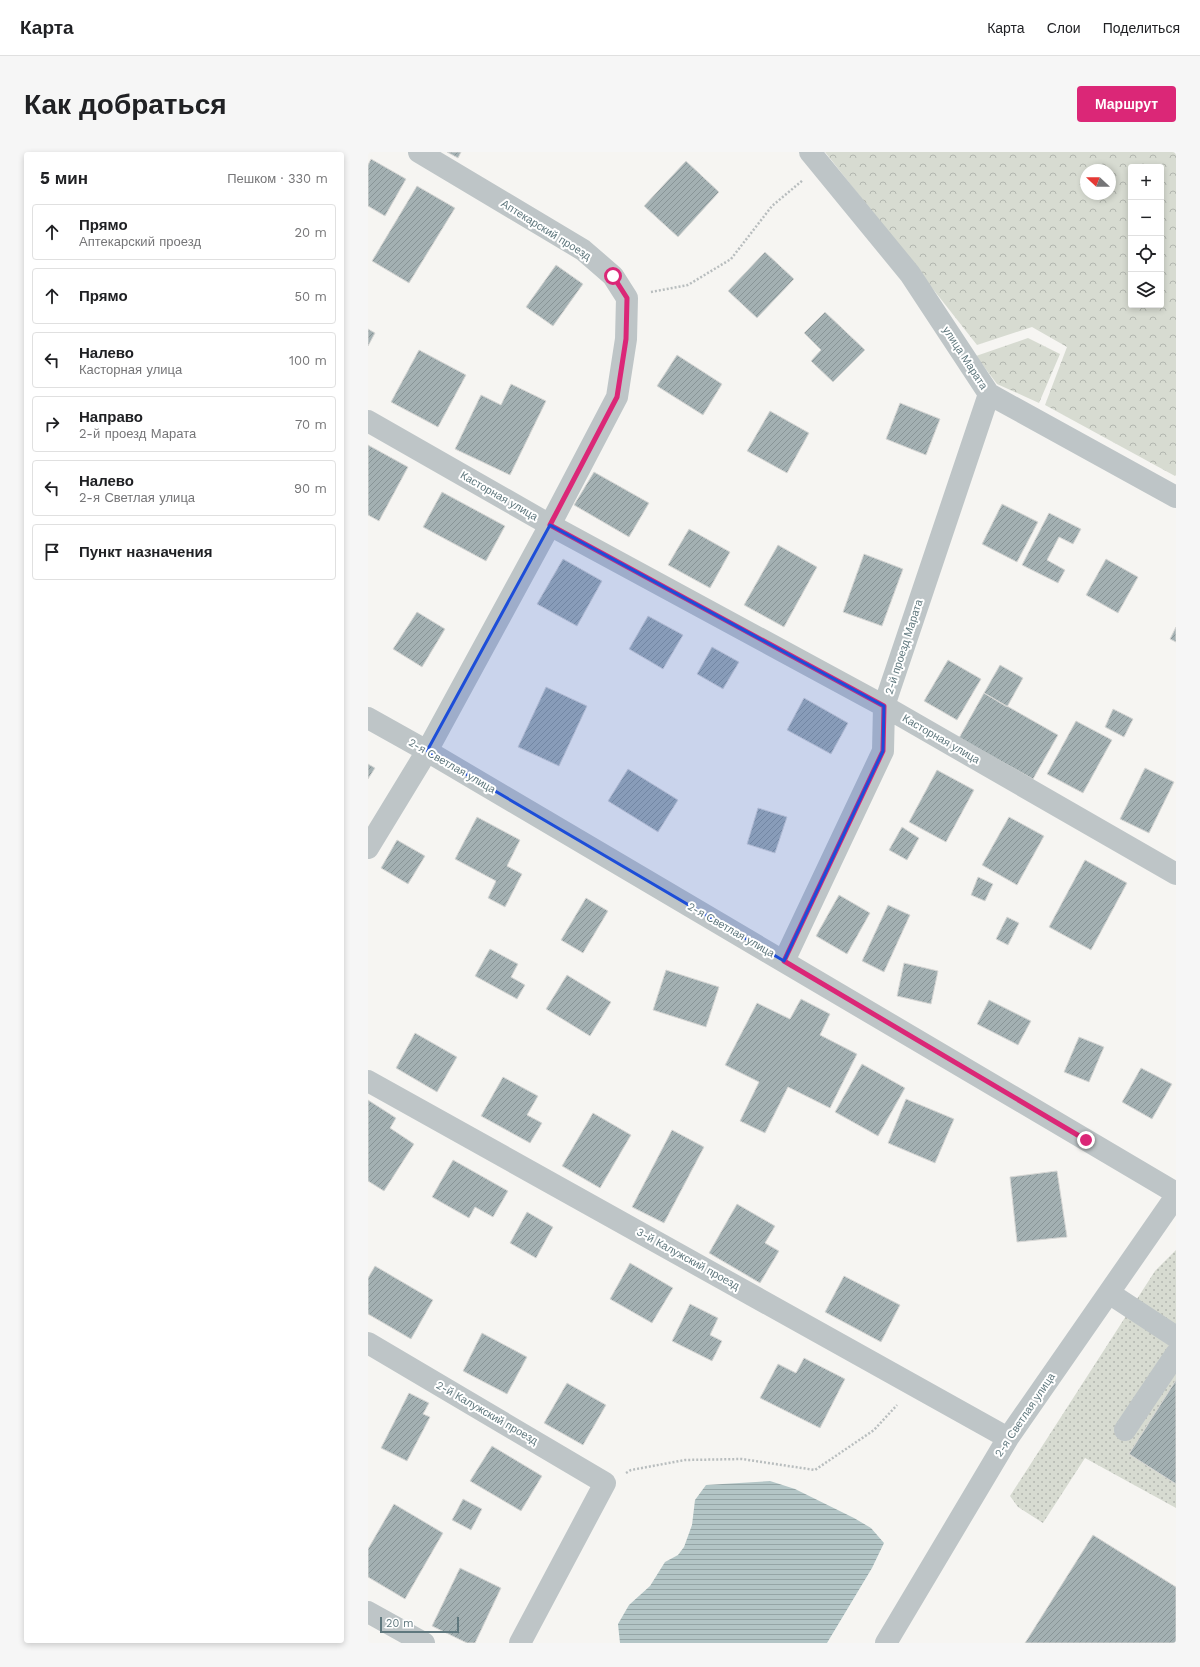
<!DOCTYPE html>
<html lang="ru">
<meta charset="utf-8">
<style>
:root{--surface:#fff;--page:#f6f6f6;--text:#202124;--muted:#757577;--line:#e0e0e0;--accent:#db2777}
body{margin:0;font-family:"Work Sans",sans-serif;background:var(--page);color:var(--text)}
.controls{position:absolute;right:12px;top:12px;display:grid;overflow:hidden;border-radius:4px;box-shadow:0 2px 6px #0003}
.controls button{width:36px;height:36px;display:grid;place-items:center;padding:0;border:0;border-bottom:1px solid var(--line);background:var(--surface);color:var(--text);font:20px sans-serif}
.compass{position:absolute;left:712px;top:12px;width:36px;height:36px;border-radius:50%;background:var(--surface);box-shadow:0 2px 6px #0003;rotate:292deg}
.scale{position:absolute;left:12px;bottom:10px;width:79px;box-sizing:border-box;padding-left:4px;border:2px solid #60787e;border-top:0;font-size:11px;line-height:14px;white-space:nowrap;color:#60787e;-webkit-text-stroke:3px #fff;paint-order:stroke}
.stop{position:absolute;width:12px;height:12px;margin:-9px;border:3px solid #db2777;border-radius:50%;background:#fff}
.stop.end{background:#db2777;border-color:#fff;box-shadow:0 1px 4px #0008}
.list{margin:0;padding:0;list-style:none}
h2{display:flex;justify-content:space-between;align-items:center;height:52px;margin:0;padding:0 16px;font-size:17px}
h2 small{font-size:13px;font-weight:400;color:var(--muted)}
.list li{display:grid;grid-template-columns:26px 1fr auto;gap:12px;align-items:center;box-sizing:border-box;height:56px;margin:0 8px 8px;padding:0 8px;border:1px solid var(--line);border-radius:4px}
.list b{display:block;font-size:15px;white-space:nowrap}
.list p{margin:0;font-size:13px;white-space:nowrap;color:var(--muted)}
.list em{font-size:13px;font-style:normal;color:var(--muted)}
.icon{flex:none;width:22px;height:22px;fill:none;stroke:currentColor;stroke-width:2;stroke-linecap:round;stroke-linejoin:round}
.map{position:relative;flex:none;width:808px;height:1491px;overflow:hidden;border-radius:4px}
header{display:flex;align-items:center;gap:24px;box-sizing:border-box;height:56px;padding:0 20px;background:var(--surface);border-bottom:1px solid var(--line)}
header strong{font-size:19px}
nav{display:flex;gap:22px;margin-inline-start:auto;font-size:14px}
.intro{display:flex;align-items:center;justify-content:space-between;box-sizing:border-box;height:96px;padding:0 24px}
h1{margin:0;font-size:28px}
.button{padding:10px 18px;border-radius:4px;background:var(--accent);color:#fff;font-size:14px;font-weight:700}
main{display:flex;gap:24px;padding:0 24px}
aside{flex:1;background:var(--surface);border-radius:4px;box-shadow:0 2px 6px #0003}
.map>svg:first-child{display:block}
</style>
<header>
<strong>Карта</strong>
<nav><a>Карта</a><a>Слои</a><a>Поделиться</a></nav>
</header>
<div class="intro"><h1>Как добраться</h1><a class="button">Маршрут</a></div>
<main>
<aside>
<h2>5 мин<small>Пешком · 330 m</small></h2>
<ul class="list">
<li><svg class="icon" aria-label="ahead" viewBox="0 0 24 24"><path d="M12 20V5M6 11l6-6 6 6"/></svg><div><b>Прямо</b><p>Аптекарский проезд</p></div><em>20 m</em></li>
<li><svg class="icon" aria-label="ahead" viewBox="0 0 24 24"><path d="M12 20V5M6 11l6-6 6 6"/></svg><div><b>Прямо</b></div><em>50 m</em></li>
<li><svg class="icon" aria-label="left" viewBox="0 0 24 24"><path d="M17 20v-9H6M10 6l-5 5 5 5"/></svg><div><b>Налево</b><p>Касторная улица</p></div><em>100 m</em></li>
<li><svg class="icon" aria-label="right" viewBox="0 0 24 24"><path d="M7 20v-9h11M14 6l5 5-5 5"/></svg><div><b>Направо</b><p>2-й проезд Марата</p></div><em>70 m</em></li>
<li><svg class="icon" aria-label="left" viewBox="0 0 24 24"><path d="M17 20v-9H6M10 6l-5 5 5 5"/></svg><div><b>Налево</b><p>2-я Светлая улица</p></div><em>90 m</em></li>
<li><svg class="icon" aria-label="arrive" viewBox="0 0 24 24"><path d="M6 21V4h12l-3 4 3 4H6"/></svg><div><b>Пункт назначения</b></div></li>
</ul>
</aside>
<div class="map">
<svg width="808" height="1491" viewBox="0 0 808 1491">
<defs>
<pattern id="grass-dots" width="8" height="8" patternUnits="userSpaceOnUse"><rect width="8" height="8" fill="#d7dbd1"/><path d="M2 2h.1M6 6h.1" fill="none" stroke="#b2b6af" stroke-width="1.8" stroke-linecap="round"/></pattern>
<pattern id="forest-crowns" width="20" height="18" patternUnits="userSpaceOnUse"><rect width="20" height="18" fill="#d7dbd1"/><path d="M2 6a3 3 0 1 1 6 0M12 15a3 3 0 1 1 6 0" fill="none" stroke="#b2b6af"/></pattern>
<pattern id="water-rules" width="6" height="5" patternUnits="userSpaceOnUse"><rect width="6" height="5" fill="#b3c5c6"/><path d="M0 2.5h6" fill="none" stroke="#95a5a6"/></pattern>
<pattern id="building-hatch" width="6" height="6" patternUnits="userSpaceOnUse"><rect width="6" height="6" fill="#a3b0b2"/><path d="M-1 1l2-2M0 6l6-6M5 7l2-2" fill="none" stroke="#889496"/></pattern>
</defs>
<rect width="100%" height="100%" fill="#f6f5f2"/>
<path fill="url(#grass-dots)" d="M808 1098V1356L717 1306 675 1371 650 1355 642 1344 787 1119Z"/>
<path fill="url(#forest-crowns)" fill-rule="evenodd" d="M457 0H808V323L807 324 677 253 699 195 664 175 609 193ZM763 15H793V153H763ZM718 18H742V42H718Z
M660 186 692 202 671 251 629 232 608 204Z"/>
<path fill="url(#water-rules)" d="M402 1329 427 1337 486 1366 503 1376 516 1391 504 1416 459 1491H252L250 1472 261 1453 282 1434 297 1410 310 1403 316 1395 324 1373 327 1348 338 1333Z"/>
<path fill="url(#building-hatch)" stroke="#d7d7d5" d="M79 0H93L90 6Z
M3 7 38 27 17 64 0 54V13Z
M318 9 351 40 310 85 276 54Z
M49 34 87 56 41 131 4 109Z
M397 100 426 127 389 166 360 139Z
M188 113 215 132 185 174 158 155Z
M457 160 497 198 465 230 443 209 453 198 436 181Z
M0 177 7 181 0 194Z
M51 198 98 223 70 275 23 250Z
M309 203 354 232 335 263 289 234Z
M143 232 178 249 142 323 87 297 113 243 133 253Z
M532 251 572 267 558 303 518 287Z
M402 259 441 281 419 321 379 299Z
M0 293 40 315 11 369 0 363Z
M226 320 281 351 261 385 206 353Z
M74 340 137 374 118 409 55 375Z
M634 352 670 370 649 410 614 392Z
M681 361 713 377 705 392 691 385 679 408 697 418 690 431 654 413Z
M321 377 362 400 342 436 300 413Z
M410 393 449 415 416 475 376 453Z
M496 402 535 417 514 474 475 460Z
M195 407 234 429 209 474 169 452Z
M738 407 770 425 750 461 718 443Z
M49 460 77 477 54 515 25 497Z
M280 464 315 483 295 517 261 497Z
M808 475V490L802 487Z
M344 495 371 510 355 537 329 522Z
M580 508 613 527 589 568 556 549Z
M632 513 655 526 639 555 616 541Z
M178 535 219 554 191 614 150 595Z
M616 541 690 583 665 627 591 586Z
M436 546 480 571 463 602 419 578Z
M745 557 765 567 756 585 737 575Z
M708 569 744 588 715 641 679 622Z
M0 612 7 616 0 627Z
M777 616 806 630 781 681 752 667Z
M260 617 310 648 290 680 240 649Z
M569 618 606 638 578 690 541 670Z
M390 656 419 665 407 701 379 692Z
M109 665 152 688 139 714 154 722 137 755 120 746 128 729 87 707Z
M641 665 676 684 649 733 614 713Z
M534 675 551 686 539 708 521 698Z
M29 688 57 704 40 732 13 716Z
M717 708 759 731 723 798 681 775Z
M610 725 625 732 617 749 603 743Z
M471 743 502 761 479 802 448 784Z
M218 746 240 759 215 801 193 788Z
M520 753 542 763 516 820 494 809Z
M639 765 651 771 640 793 628 787Z
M122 797 150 812 143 825 157 833 149 847 107 824Z
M536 811 570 819 563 852 529 844Z
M298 818 351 835 338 875 285 858Z
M199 823 243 850 222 884 178 857Z
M433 847 462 862 452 883 489 902 462 956 420 935 397 981 372 969 391 930 357 913 389 851 422 867Z
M621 848 663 869 650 893 609 872Z
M47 881 89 905 69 940 28 916Z
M711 885 736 895 721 930 696 920Z
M494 912 537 936 510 984 467 960Z
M773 916 804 932 784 967 754 950Z
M135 925 170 944 159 963 174 971 162 991 113 964Z
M538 947 586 967 567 1011 520 991Z
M0 948 28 966 22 976 46 992 16 1039 0 1029Z
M225 961 263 983 232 1036 194 1014Z
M304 978 336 995 296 1071 264 1055Z
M85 1008 140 1039 125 1065 107 1055 101 1066 64 1045Z
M689 1019 699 1085 649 1090 642 1025Z
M369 1052 407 1074 397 1091 411 1099 392 1131 341 1101Z
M159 1060 185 1075 168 1106 142 1091Z
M262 1111 305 1136 284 1171 242 1147Z
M7 1114 65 1148 43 1187 0 1162V1126Z
M476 1124 532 1153 513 1190 457 1160Z
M322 1152 350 1166 342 1183 354 1189 344 1209 304 1189Z
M114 1181 159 1205 139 1242 95 1219Z
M436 1206 477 1227 452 1276 392 1246 410 1212 428 1221Z
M808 1228V1332L761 1302Z
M199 1231 238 1253 215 1293 176 1271Z
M41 1241 61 1251 55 1262 62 1265 39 1309 13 1296Z
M124 1294 174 1324 153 1359 102 1329Z
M95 1347 114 1357 103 1378 84 1368Z
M26 1352 75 1381 37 1447 0 1425V1397Z
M725 1383 808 1435V1491H657Z
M92 1416 133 1436 107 1491H99L64 1474Z"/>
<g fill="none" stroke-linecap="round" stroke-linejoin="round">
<path stroke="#b8bdbe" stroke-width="2.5" stroke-dasharray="2 2" stroke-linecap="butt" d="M283 140 320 133 363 107 404 54 435 28
M258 1321 263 1318 317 1308 374 1307 447 1318 506 1278 529 1253"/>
<path stroke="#bec5c7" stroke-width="22" d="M442 0 542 122 621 242 808 345
M0 269 182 373 516 554 808 722
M0 566 59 599 808 1041
M0 696 59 599 182 373 249 245 258 187 259 146 245 124 215 98 51 0
M416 809 515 599 516 554 621 242
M0 929 640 1286
M741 1141 808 1185
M0 1191 237 1331 152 1491
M757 1278 808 1202
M0 1460 56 1491
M518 1491 640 1286 808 1044"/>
</g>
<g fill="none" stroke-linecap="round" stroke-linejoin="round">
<path stroke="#db2777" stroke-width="5" d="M245 124 259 146 258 187 249 245 182 373 516 554 515 599 416 809 718 988"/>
</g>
<path fill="#1d4ed8" fill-opacity="0.2" stroke="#1d4ed8" stroke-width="3" stroke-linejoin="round" d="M182 373 516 554 515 599 416 809 59 599Z"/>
<g text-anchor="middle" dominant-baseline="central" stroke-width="4" stroke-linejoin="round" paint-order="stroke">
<g font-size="11" fill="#60787e" stroke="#fff">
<text transform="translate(178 78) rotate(32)">Аптекарский проезд</text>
<text transform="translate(597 206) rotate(57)">улица Марата</text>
<text transform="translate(131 344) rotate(30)">Касторная улица</text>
<text transform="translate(536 495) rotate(-72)">2-й проезд Марата</text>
<text transform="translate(573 587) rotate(30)">Касторная улица</text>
<text transform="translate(84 614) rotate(30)">2-я Светлая улица</text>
<text transform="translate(363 778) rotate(30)">2-я Светлая улица</text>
<text transform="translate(320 1107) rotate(29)">3-й Калужский проезд</text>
<text transform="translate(119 1261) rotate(30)">2-й Калужский проезд</text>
<text transform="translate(657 1263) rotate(-56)">2-я Светлая улица</text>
</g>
</g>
</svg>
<div class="controls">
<button>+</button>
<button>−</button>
<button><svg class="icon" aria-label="locate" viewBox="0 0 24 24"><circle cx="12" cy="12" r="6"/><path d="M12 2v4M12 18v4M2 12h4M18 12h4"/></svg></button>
<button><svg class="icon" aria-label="layers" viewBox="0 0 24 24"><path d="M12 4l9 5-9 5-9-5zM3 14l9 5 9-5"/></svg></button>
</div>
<svg class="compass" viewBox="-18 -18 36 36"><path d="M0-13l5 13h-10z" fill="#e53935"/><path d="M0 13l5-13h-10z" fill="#757577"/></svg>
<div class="scale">20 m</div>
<div class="stop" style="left:245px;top:124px"></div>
<div class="stop end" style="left:718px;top:988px"></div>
</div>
</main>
